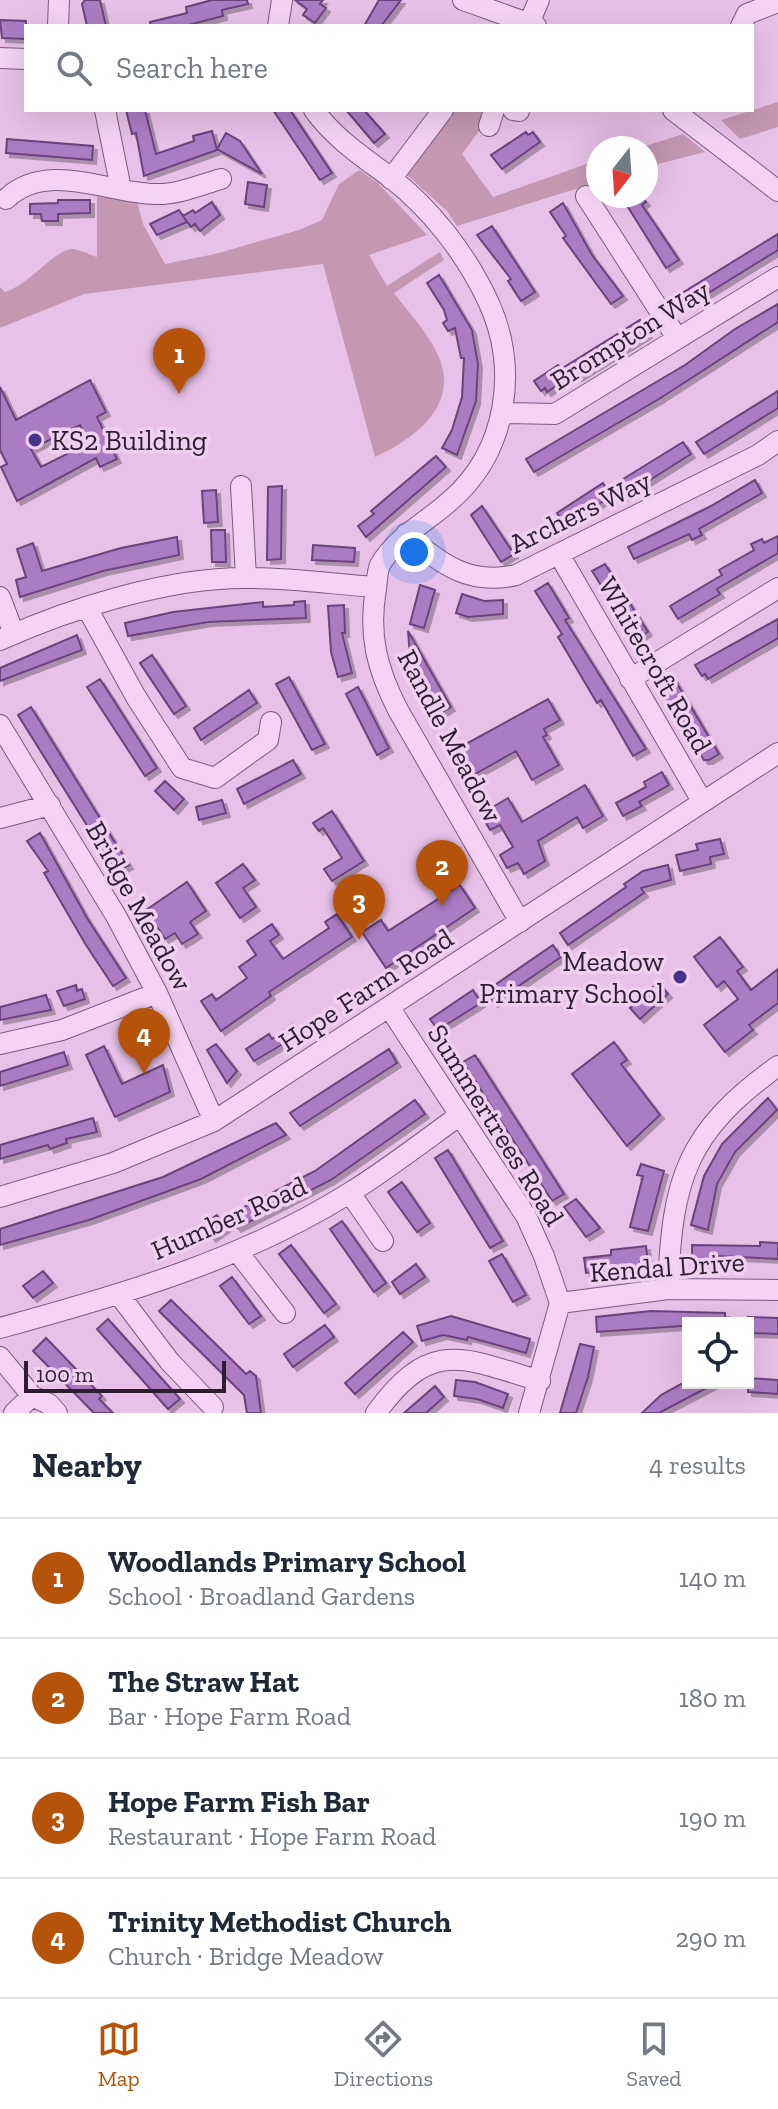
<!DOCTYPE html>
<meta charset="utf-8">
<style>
:root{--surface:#fff;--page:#f2f2f3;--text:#1f2937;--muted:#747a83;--line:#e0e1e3;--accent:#b45309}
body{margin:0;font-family:"Zilla Slab",serif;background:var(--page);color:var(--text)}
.controls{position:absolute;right:24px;bottom:24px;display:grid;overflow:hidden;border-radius:0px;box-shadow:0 8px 32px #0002}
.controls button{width:72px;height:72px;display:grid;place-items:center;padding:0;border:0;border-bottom:2px solid var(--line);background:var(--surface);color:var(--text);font:40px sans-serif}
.compass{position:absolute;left:586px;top:136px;width:72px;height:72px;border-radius:50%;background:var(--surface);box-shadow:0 8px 32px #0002;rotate:197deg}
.scale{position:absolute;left:24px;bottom:20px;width:202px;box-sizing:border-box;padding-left:8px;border:4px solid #2c1d31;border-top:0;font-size:22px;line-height:28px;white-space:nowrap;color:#2c1d31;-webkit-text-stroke:6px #f0d0f1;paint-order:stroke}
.you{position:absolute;left:414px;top:552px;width:28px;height:28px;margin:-20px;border:6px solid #fff;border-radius:50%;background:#1a73e8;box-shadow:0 0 0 12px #1a73e833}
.badge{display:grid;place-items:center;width:52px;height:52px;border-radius:50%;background:var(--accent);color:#fff;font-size:26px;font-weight:700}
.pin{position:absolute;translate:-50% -66px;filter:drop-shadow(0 2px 4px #0008)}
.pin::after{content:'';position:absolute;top:42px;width:28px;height:24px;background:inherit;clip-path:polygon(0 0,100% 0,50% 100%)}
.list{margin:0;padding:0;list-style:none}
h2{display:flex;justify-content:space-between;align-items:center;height:104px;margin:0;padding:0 32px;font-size:34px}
h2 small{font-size:26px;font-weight:400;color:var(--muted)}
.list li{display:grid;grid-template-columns:52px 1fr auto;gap:24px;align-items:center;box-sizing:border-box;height:120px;padding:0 32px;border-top:2px solid var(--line)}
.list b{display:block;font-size:30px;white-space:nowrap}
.list p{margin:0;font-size:26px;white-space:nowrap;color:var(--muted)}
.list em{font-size:26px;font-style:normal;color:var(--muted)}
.icon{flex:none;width:44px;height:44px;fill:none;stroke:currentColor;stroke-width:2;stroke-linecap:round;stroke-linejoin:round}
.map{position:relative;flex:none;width:778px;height:1413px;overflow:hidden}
.search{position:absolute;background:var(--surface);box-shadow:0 8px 32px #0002;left:24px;right:24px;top:24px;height:88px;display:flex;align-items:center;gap:20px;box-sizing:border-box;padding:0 28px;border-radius:0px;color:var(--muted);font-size:30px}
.sheet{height:584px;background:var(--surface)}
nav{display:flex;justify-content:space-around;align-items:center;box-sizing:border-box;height:112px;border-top:2px solid var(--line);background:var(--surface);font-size:22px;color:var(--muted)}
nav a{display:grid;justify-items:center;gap:4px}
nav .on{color:var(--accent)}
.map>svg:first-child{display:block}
</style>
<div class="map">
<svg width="778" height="1413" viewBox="0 0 778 1413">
<defs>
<filter id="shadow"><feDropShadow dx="4" dy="4" stdDeviation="0" flood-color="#0004"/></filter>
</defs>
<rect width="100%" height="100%" fill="#e7c1e8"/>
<path fill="#c597b3" d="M778 102V127L740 139 721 120Z
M447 110H482L484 124 462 154 493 197 598 160V182L457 226 447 211 406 174Z
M683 134 705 152 646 167V148H639Z
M359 170 378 183 427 235 369 255 387 286 440 252 444 260 394 293C409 313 431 336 440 360 458 408 412 440 375 457L323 264 84 294 0 328V287L5 292C29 285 53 251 72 249 79 249 90 255 97 257V193L137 201 143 224 165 264 215 254 299 230 322 220 339 184Z"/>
<path fill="#ac7bc3" stroke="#6a437c" stroke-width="2" fill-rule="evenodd" filter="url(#shadow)" d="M85 0H100L106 26H87L82 4Z
M212 0H247L248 4 222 10 223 16 185 26H151L150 22 187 13 186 7Z
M295 0H323L320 4 326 8 315 23 303 15 307 9Z
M379 0H401L381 26H364Z
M0 20 26 21V39L2 38Z
M126 110H145L156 154 194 141 193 136 212 131 217 150 144 176 136 133 132 134Z
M273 110H290L332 173 320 180Z
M346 110H364L385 134 374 143Z
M526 132 528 135 533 132 540 142 502 169 491 155Z
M226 133 240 141 262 174 217 149Z
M7 139 93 146 92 160 6 153Z
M248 182 267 185 264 207 245 204Z
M621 196H641L646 202 642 205 679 260 666 268Z
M58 200H90V213L58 214V221H42L41 214H30V204L58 203Z
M212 202 220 215 200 231 195 224 191 227 183 216 193 210 195 213Z
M563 203 592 255 623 296 611 304 563 238 566 236 550 212Z
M179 210 187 222 157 235 150 224Z
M492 226 535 292 521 301 508 281 511 279 477 235Z
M778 234V250L689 305 682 293Z
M439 275 472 330 478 364 476 401 457 455 442 448 452 430 462 397 464 358H461L455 328 448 331 443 323 447 320 444 310 427 283Z
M778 304V322L659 399 534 472 526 459 685 365 735 329Z
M640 320 648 334 578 377 576 373 547 392 545 388 541 391 534 381 558 365 561 369Z
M90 380 106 412 97 417 117 459 100 467 96 458 17 501 1 467 7 464 0 450V387L16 420ZM80 425 89 443 41 467 31 449Z
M778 391V408L704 454 696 442Z
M683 442 691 454 623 497 615 484Z
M436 456 446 467 366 537 358 526 374 514 371 511Z
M755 480 762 493 699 529 702 535 692 540 689 534 634 559 628 547 711 506Z
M603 483 611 496 565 526 557 513Z
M282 486 281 559 267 560 268 487Z
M216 490 218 522 204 523 202 491Z
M482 506 514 554 501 562 471 515Z
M211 530H225L226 562H212Z
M778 536V553L717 589 720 594 678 619 670 606 722 575 719 570 754 550 751 544 762 539 764 543Z
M177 537 179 555 103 571 20 597 16 580 26 577 17 549 33 543 42 571 121 548Z
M313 545 355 548 354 562 312 560Z
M605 564 648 632 635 640 592 571Z
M548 583 569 618 565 620 646 749 633 756 601 700 597 703 558 637 562 634 535 591Z
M420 585 435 590 424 628 410 624Z
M462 594 484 601 503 600V614L468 617 456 613Z
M305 601 306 618 208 622 128 636 125 623 173 612 263 602V607L294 605V602Z
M344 605 345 633H342L352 673 338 677 331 652 328 606Z
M778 619V638L708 679 705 674 702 676 695 665Z
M408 631 451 707 438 715 411 669Z
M77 635 82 650 0 681V668Z
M152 655 186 706 174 714 140 663Z
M672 675 719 754 709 760H704L690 739 658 684Z
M289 677 325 744 312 750 276 684Z
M100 679 157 768 145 776 87 687Z
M358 687 389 748 377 755 346 694Z
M249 690 257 703 201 740 194 728Z
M548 699 560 720 544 729 547 735 543 737 559 765 532 780 516 751 470 777 455 750Z
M31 707 129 865 116 872 18 715Z
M293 760 301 774 244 804 237 789Z
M662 772 669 785 639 802 642 806 623 816 616 803 646 787 644 782Z
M165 781 184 799 174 810 155 791Z
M585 785 603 816 583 828 577 817 538 841 545 861 524 874 518 863 507 868 500 855 513 847 500 825 490 830 481 814 508 798 522 822Z
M222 800 226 813 199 820 196 807Z
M332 811 364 861 332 881 324 869 342 858 323 828 319 831 313 823Z
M40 833 87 918 126 978 113 986 86 945 44 873 48 871 27 841Z
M720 839 724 854 710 857 711 864 680 871 676 855 698 850 696 844Z
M243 864 255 880 243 888 256 907 240 918 216 883Z
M668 865 671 880 641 888 644 893 568 945 560 933 626 887 624 884 643 871Z
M187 882 206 911 190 922 198 934 182 944 175 933 165 939 146 910Z
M460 885 475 908 386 968 362 932 381 920 388 931Z
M337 914 352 937 269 992 271 996 221 1031 201 1001 212 994 216 1000 247 978 239 967 256 955 247 941 272 924 279 935 270 941 283 959 329 928 325 922Z
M720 937 743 967 737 971 751 990 778 969V1003L749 1025 753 1030 725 1052 704 1025 738 999 724 981 717 987 694 957Z
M553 945 561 957 494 1003 486 991Z
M658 982 668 994 640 1019 630 1008Z
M76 985 77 991 82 989 85 999 64 1006 57 991Z
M473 990 481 1003 438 1030 430 1019Z
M46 995 51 1010 0 1020V1007Z
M293 1024 300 1034 254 1061 246 1049 269 1034 272 1039Z
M614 1042 627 1060 621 1064 660 1115 627 1146 572 1074Z
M216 1044 237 1071 227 1083 207 1050Z
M104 1046 122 1084 163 1065 170 1092 115 1117 86 1055Z
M389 1049 397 1063 300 1126 290 1113Z
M64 1052 68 1065 0 1086V1072Z
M475 1055 564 1194 552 1201 463 1062Z
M768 1098 777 1110 735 1152 717 1184 708 1230 691 1225 704 1176 722 1144Z
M415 1100 425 1114 331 1180 237 1228 233 1223 212 1238 202 1225 217 1215 220 1219 315 1171Z
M93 1118 97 1132 66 1139 67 1143 50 1149 48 1145 0 1159V1145Z
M276 1123 286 1135 201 1179 89 1220 0 1245V1229L163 1177Z
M448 1150 503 1241 490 1248 435 1158Z
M641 1164 664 1171 648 1231 630 1227 643 1176 637 1175Z
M402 1182 430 1223 417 1232 388 1192Z
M576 1199 600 1228 586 1237 564 1207Z
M342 1221 386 1283 374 1292 330 1229Z
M760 1242 778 1243V1259L717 1256V1264H692V1245L760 1246Z
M291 1245 336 1304 324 1313 279 1254Z
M646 1246 648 1262H640V1266L586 1273 584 1258 611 1255V1250Z
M502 1254 526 1295 513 1302 489 1261Z
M416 1264 425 1277 400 1294 392 1282Z
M43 1271 53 1283 33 1298 23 1286Z
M232 1277 261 1316 249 1324 220 1286Z
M171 1300 246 1374 250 1371 256 1376 261 1413H247L244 1395 159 1311Z
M651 1311 725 1313V1323L597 1332 596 1317Z
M451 1316 530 1339 526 1353 468 1337 467 1340 443 1335 422 1341 417 1326Z
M748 1317 778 1318V1334L748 1333Z
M108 1319 180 1399 168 1409 97 1329Z
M325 1325 334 1337 293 1367 284 1354Z
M403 1332 413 1342 355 1394 345 1383Z
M46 1338 102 1396 99 1399 113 1413H94L33 1351Z
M580 1344 594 1347 588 1377 576 1413H560Z
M748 1378 778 1380V1394L748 1392Z
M456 1380 475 1382 508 1394 503 1408 477 1399 454 1396Z
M683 1383H716L659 1413H642L661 1395Z
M435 1386 444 1397 426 1413H404Z"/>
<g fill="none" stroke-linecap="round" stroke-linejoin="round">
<g stroke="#795b80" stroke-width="22">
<path id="minor" d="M463 0 536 26
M529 23 539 0
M58 26 59 0
M278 26 282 0
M741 26 747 14 778 2
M0 58 26 59
M105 110 121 189
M314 110C335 139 363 157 391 178 431 209 466 254 488 301 519 368 508 450 451 500 427 522 397 536 380 565 377 572 377 581 376 589 368 635 377 669 398 710L520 922
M513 110 519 111
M673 110 778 191
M489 126 494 110
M391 179 443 110
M586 196 677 338
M6 199C47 160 107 193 155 194 177 195 200 185 221 179
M503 413 555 414 778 277
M241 486 246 577
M406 534C440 564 470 586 516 575L758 455 778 441
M560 556 702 801
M0 597 14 634
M87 608 136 697 182 768 215 778 268 740 271 722
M0 640C71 608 170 577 248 578 290 578 334 584 376 587
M630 679 778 588
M0 725 116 916 157 993 214 1121
M0 818 50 805
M389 1007 526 1216 544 1256 560 1303 529 1413
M0 1044 62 1030 157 993
M350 1193 383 1241
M0 1197 113 1163 214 1121 778 753
M237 1251 285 1313
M668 1289C672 1179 686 1132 778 1066
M120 1296 170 1362 213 1407
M560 1303 668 1289 778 1290
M0 1328C121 1295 243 1260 351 1192 388 1169 424 1141 460 1115
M0 1357 32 1396 49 1404 57 1413
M14 1413 32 1396
M376 1413C431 1338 461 1357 540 1381"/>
</g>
<use href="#minor" stroke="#f4d3f4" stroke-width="20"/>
</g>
<g fill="#483188" stroke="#f0d0f1" stroke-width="3">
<circle cx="35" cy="440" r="8"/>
<circle cx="680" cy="977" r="8"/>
</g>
<g text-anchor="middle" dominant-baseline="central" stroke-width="7" stroke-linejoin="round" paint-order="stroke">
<g font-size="28" fill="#2c1d31" stroke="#f0d0f1">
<text transform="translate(630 335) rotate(-32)">Brompton Way</text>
<text transform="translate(580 512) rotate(-26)">Archers Way</text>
<text transform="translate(655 665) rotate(60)">Whitecroft Road</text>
<text transform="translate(450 736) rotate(62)">Randle Meadow</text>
<text transform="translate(139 906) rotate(61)">Bridge Meadow</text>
<text transform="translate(366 990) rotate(-33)">Hope Farm Road</text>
<text transform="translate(496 1125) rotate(58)">Summertrees Road</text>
<text transform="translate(229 1218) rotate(-24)">Humber Road</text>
<text transform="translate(667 1267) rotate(-4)">Kendal Drive</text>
</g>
<g font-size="28" fill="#2c1d31" stroke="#f0d0f1" text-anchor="start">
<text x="51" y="440">KS2 Building</text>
<text x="664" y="961" text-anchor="end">Meadow<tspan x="664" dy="32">Primary School</tspan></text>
</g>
</g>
</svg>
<div class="controls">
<button><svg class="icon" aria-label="locate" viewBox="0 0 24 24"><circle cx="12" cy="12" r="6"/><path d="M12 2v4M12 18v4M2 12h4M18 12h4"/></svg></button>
</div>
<svg class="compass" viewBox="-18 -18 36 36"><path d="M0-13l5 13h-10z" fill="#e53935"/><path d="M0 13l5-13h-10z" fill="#747a83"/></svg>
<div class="scale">100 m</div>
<div class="you"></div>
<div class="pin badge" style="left:179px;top:394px">1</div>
<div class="pin badge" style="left:442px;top:906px">2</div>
<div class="pin badge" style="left:359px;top:940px">3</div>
<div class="pin badge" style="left:144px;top:1074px">4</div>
<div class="search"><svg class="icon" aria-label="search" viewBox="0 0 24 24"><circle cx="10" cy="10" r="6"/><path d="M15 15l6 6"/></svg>Search here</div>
</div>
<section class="sheet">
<h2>Nearby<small>4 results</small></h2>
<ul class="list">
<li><span class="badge">1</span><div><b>Woodlands Primary School</b><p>School · Broadland Gardens</p></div><em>140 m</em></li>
<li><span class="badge">2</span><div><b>The Straw Hat</b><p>Bar · Hope Farm Road</p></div><em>180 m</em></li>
<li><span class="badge">3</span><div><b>Hope Farm Fish Bar</b><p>Restaurant · Hope Farm Road</p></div><em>190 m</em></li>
<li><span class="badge">4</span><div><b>Trinity Methodist Church</b><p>Church · Bridge Meadow</p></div><em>290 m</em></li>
</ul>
</section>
<nav>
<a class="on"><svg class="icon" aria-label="map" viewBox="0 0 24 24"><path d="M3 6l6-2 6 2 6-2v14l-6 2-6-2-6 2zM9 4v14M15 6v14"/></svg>Map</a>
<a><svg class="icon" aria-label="directions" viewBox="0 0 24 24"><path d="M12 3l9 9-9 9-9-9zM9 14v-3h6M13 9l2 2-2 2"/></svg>Directions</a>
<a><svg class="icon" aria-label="saved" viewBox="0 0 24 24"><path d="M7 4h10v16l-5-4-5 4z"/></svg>Saved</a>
</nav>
